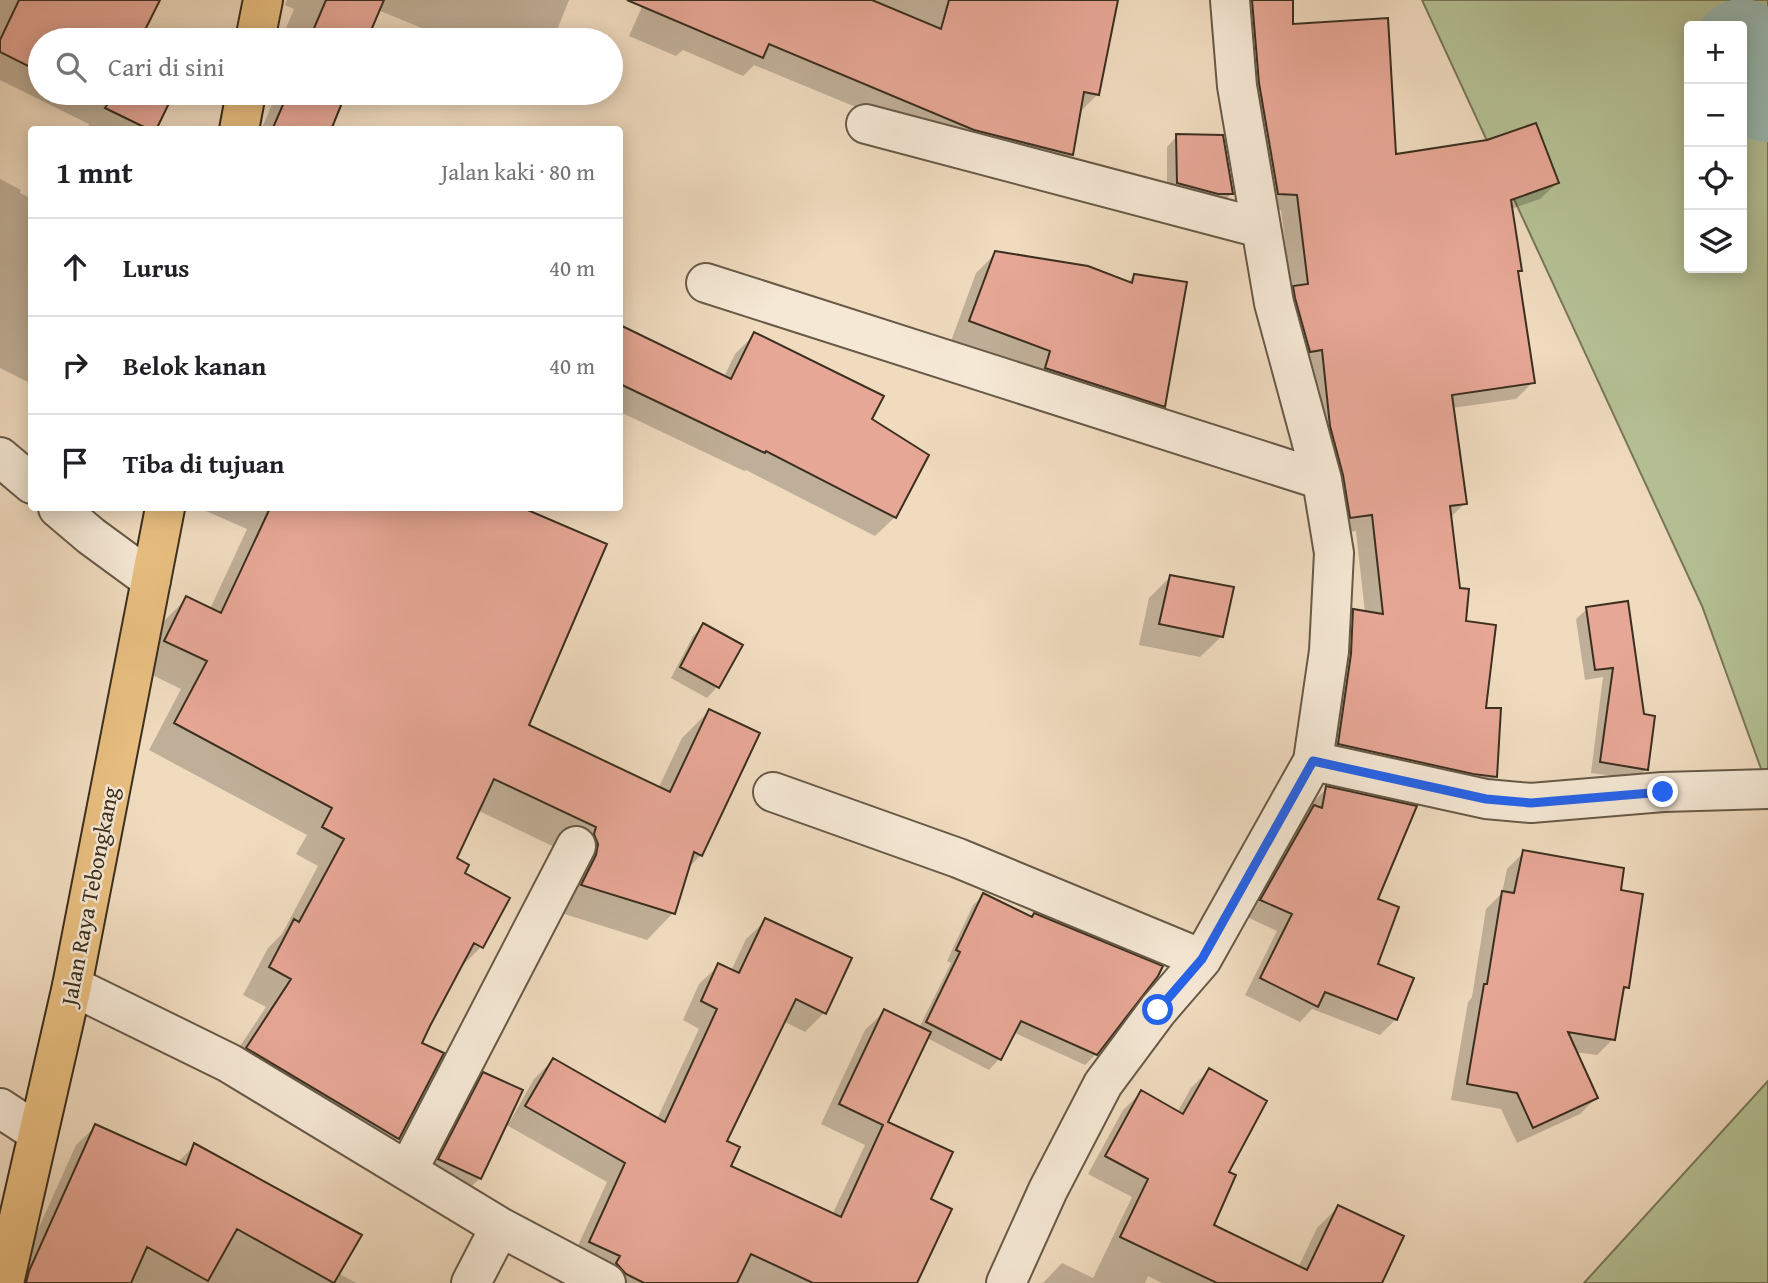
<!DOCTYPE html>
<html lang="id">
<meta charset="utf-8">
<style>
:root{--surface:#fff;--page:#f2f2f2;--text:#202124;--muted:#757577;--line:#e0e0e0}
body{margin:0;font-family:"Gentium Book Plus",serif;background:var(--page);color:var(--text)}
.controls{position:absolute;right:21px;top:21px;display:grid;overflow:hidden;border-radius:7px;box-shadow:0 4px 18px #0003}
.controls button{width:63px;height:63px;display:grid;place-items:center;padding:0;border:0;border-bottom:2px solid var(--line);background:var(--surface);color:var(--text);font:35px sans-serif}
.stop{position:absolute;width:21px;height:21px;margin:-16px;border:5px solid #2563eb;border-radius:50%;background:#fff}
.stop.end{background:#2563eb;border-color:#fff;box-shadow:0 2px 7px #0008}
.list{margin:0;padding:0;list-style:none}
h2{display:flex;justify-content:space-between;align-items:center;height:91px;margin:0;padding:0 28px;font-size:30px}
h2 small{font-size:23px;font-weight:400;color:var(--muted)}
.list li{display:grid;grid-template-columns:46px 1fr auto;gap:21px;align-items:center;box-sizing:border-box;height:98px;padding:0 28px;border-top:2px solid var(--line)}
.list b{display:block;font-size:26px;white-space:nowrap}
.list em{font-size:23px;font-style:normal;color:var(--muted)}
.icon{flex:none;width:38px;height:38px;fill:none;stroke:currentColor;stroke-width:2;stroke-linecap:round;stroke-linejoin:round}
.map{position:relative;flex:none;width:1768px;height:1283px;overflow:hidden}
.search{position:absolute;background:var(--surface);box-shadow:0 4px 18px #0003;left:28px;top:28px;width:595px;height:77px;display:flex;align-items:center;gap:18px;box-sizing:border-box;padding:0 24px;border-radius:38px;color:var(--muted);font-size:26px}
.panel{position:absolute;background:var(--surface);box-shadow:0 4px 18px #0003;left:28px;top:126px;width:595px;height:385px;border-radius:7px}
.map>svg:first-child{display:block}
</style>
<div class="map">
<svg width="1768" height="1283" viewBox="0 0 1768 1283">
<rect width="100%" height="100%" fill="#f0dbbf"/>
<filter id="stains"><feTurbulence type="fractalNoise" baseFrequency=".00286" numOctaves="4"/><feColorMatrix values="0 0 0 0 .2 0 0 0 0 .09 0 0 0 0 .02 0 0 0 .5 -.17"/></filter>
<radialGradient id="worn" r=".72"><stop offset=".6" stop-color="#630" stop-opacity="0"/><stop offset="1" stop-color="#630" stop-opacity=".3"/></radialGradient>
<path fill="#b5c195" stroke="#78785a" stroke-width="2" fill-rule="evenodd" d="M1422 0H1768V788L1702 606ZM1689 26H1742V268H1689Z
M1768 1081V1283H1584Z"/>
<path fill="#0003" d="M0 0H158L138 40H40V93H172L154 130H93L88 127 89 124 0 80Z
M287 0H569L553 40H451L378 10 365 40H281L294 9 285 5Z
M645 0H1117L1098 94 1079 113 1072 154 1053 173 955 148 754 65 743 76 683 50 676 56 629 36Z
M1227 0H1291L1292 26 1394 156 1557 183 1540 199 1511 209 1520 270 1517 274 1533 382 1516 399 1452 408 1465 503 1449 519 1464 622 1484 710 1496 776 1479 793 1322 760 1337 627 1354 611 1365 613 1356 531 1334 534 1294 368 1291 290 1281 210H1262Z
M277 93H344L329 130H261Z
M1177 136 1231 194 1221 204 1167 194V147Z
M0 179 21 190 20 193 32 199V384L0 368Z
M996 253 1127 283 1134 276 1164 406 1144 426 1032 371 951 341 976 273Z
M630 332 724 377 735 354 754 335 895 517 875 536 746 470 744 471 620 412V343Z
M199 508H518L604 545 527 726 658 789 682 738 709 711 758 734 701 855 687 869 673 913 647 940 555 911 571 855 477 810 454 859 462 874 481 947 456 972 420 1044 398 1138 371 1165 221 1075 266 1007 243 995 268 948 282 934 318 866 296 854 307 835 149 750 181 689 138 668 160 625 187 598 210 609 247 529Z
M1170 577 1222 636 1200 657 1139 645 1149 598Z
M1627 603 1646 769 1636 779 1591 773 1603 677 1585 680 1576 619 1587 609Z
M704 625 717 687 707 698 671 678 693 636Z
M1327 788 1375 900V965L1396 1019 1380 1035 1312 1009 1300 1022 1245 995 1277 931 1245 916 1298 823 1309 812 1311 804Z
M1524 852 1619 892 1627 987 1622 993 1613 1039 1597 1055 1575 1052 1596 1098 1580 1114 1517 1143 1501 1109 1451 1100 1468 1002 1472 997 1486 909 1502 893 1507 869Z
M984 895 1096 1054 1085 1065 1013 1032 999 1059 989 1070 927 1038 886 1123 929 1200 915 1283H598L571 1261 607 1182 505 1124 480 1178 459 1199 418 1181 463 1095 484 1074 509 1123 534 1079 553 1060 657 1119 699 1029 683 1020 699 984 719 965 731 971 746 939 766 920 824 1013 805 1032 783 1021 724 1142 729 1167 832 1215 865 1145 821 1124 865 1030 885 1011 919 1028 951 963 947 961 973 905Z
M1209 1070 1226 1172 1211 1226 1298 1268 1317 1228 1338 1207 1381 1283H1162L1148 1276 1145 1283H1043L1062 1263 1093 1278 1132 1197 1088 1174 1123 1110 1141 1093 1177 1113 1191 1088Z
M96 1126 177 1163 195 1145 338 1273 356 1283H14L76 1145Z"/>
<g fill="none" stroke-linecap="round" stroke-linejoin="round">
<path stroke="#9abbb4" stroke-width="98" d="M1742 48 1768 93"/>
</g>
<path fill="#e7a796" stroke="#3b2f1f" stroke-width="2" d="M19 0H160L140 40H40V72L0 52V40Z
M326 0H384L367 40H309Z
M627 0H872L941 29 949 0H1118L1099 95 1084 92 1073 155 974 130 769 44 763 58Z
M1252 0H1293V24L1388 18 1396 154 1487 140 1536 123 1559 183 1511 200 1522 271H1518L1535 383 1452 395 1467 504 1450 506 1460 588 1469 589 1466 621 1496 625 1486 708H1501L1497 777 1473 774 1338 744 1351 654 1353 609 1383 614 1372 515 1350 518 1343 475 1330 426 1322 350 1310 352 1295 298 1293 286 1308 284 1297 195 1278 194 1259 83Z
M83 93H174L156 130H150L105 108 107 105Z
M288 93H346L331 130H272Z
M1176 134 1223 135 1233 194H1218L1177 183Z
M995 251 1088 266 1132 283 1134 274 1187 282 1165 407 1045 368 1050 351 969 321Z
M620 325 731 379 754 332 884 396 872 419 929 455 896 518 766 451 765 453 620 384Z
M270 508H523L607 544 529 725 670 792 709 709 760 733 702 856 694 852 675 914 581 885 596 855 598 844 594 834 596 827 494 779 457 858 469 865 465 873 510 898 483 948 474 943 430 1026 422 1043 444 1053 399 1139 246 1048 291 979 269 967 294 919 299 922 344 839 322 827 332 808 174 723 207 661 164 641 186 596 221 613Z
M1170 575 1234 587 1223 637 1159 624Z
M1628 601 1644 714 1655 716 1648 770 1600 762 1613 668 1595 670 1586 607Z
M703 623 743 645 719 688 680 667Z
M1326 786 1417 806 1378 899 1399 907 1378 964 1414 978 1397 1020 1325 992 1318 1007 1260 978 1292 914 1260 900 1314 805 1322 808Z
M1523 850 1624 868 1621 890 1643 894 1629 988 1624 987 1615 1040 1568 1032 1598 1098 1533 1128 1517 1093 1467 1084 1484 984H1487L1502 891 1514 893Z
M983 893 1032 917 1034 913 1163 966 1158 976 1097 1055 1021 1021 1001 1060 926 1022 960 952 956 950Z
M765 918 852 958 826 1014 796 999 727 1141 740 1147 731 1166 841 1217 883 1125 839 1104 884 1009 931 1032 888 1122 953 1152 931 1199 952 1209 917 1283H813L751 1254 737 1283H644L626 1274 616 1263 620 1256 589 1242 625 1163 525 1106 553 1058 665 1122 717 1009 701 1001 718 963 739 973Z
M1209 1068 1267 1101 1229 1172 1236 1175 1214 1225 1307 1270 1338 1205 1404 1236 1382 1283H1217L1120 1237 1148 1179 1105 1156 1141 1090 1183 1114Z
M483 1072 523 1090 481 1179 438 1159Z
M95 1124 186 1165 194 1143 362 1235 334 1283 237 1229 208 1281 147 1247 131 1283H26L29 1271Z"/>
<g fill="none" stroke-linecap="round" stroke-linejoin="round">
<g stroke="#685a47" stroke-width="42">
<path id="minor" d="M866 124 1260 228
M706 283 1322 480
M0 457 32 484
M58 508 91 536 151 580
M1313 761 1486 799 1531 803 1663 792 1768 789
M773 792 958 858 1202 959
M72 986 229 1063 500 1227 606 1283
M0 1108 38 1133
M408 1170 576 846
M471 1283 500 1227
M1006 1283 1048 1190 1103 1084 1158 1010 1202 959 1313 761 1329 651 1334 553 1322 480 1274 303 1237 86 1230 0"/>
</g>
<g stroke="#3b2f1f" stroke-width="42">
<path id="major" d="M255 40 263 0
M239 130 246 93
M4 1283 72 986 165 508"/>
</g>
<use href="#minor" stroke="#f5e8d5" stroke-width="38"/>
<use href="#major" stroke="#e8be80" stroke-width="38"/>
</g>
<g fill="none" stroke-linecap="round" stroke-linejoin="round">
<path stroke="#2563eb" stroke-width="9" d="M1158 1010 1202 959 1313 761 1486 799 1531 803 1663 792"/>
</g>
<g text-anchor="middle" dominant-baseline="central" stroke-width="5" stroke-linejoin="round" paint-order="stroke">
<g font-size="23" fill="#3b2f1f" stroke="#f5e8d5">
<text transform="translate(89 896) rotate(-79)">Jalan Raya Tebongkang</text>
</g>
</g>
<rect width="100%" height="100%" filter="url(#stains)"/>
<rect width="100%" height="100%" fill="url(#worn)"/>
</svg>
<div class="controls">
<button>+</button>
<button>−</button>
<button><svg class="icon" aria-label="locate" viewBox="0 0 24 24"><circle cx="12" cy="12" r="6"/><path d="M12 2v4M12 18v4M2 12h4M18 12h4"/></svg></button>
<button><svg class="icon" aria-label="layers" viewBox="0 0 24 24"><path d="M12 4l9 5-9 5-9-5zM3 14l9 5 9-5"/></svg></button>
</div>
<div class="stop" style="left:1158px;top:1010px"></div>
<div class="stop end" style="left:1663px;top:792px"></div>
<div class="search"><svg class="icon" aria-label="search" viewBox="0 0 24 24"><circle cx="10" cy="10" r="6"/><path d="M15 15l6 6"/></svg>Cari di sini</div>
<section class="panel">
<h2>1 mnt<small>Jalan kaki · 80 m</small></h2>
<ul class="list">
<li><svg class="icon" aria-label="ahead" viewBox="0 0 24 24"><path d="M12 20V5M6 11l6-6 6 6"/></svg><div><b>Lurus</b></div><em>40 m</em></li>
<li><svg class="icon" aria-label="right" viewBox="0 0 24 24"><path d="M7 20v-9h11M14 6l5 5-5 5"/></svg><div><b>Belok kanan</b></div><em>40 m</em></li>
<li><svg class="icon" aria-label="arrive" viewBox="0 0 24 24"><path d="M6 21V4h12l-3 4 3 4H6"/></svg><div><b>Tiba di tujuan</b></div></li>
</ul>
</section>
</div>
